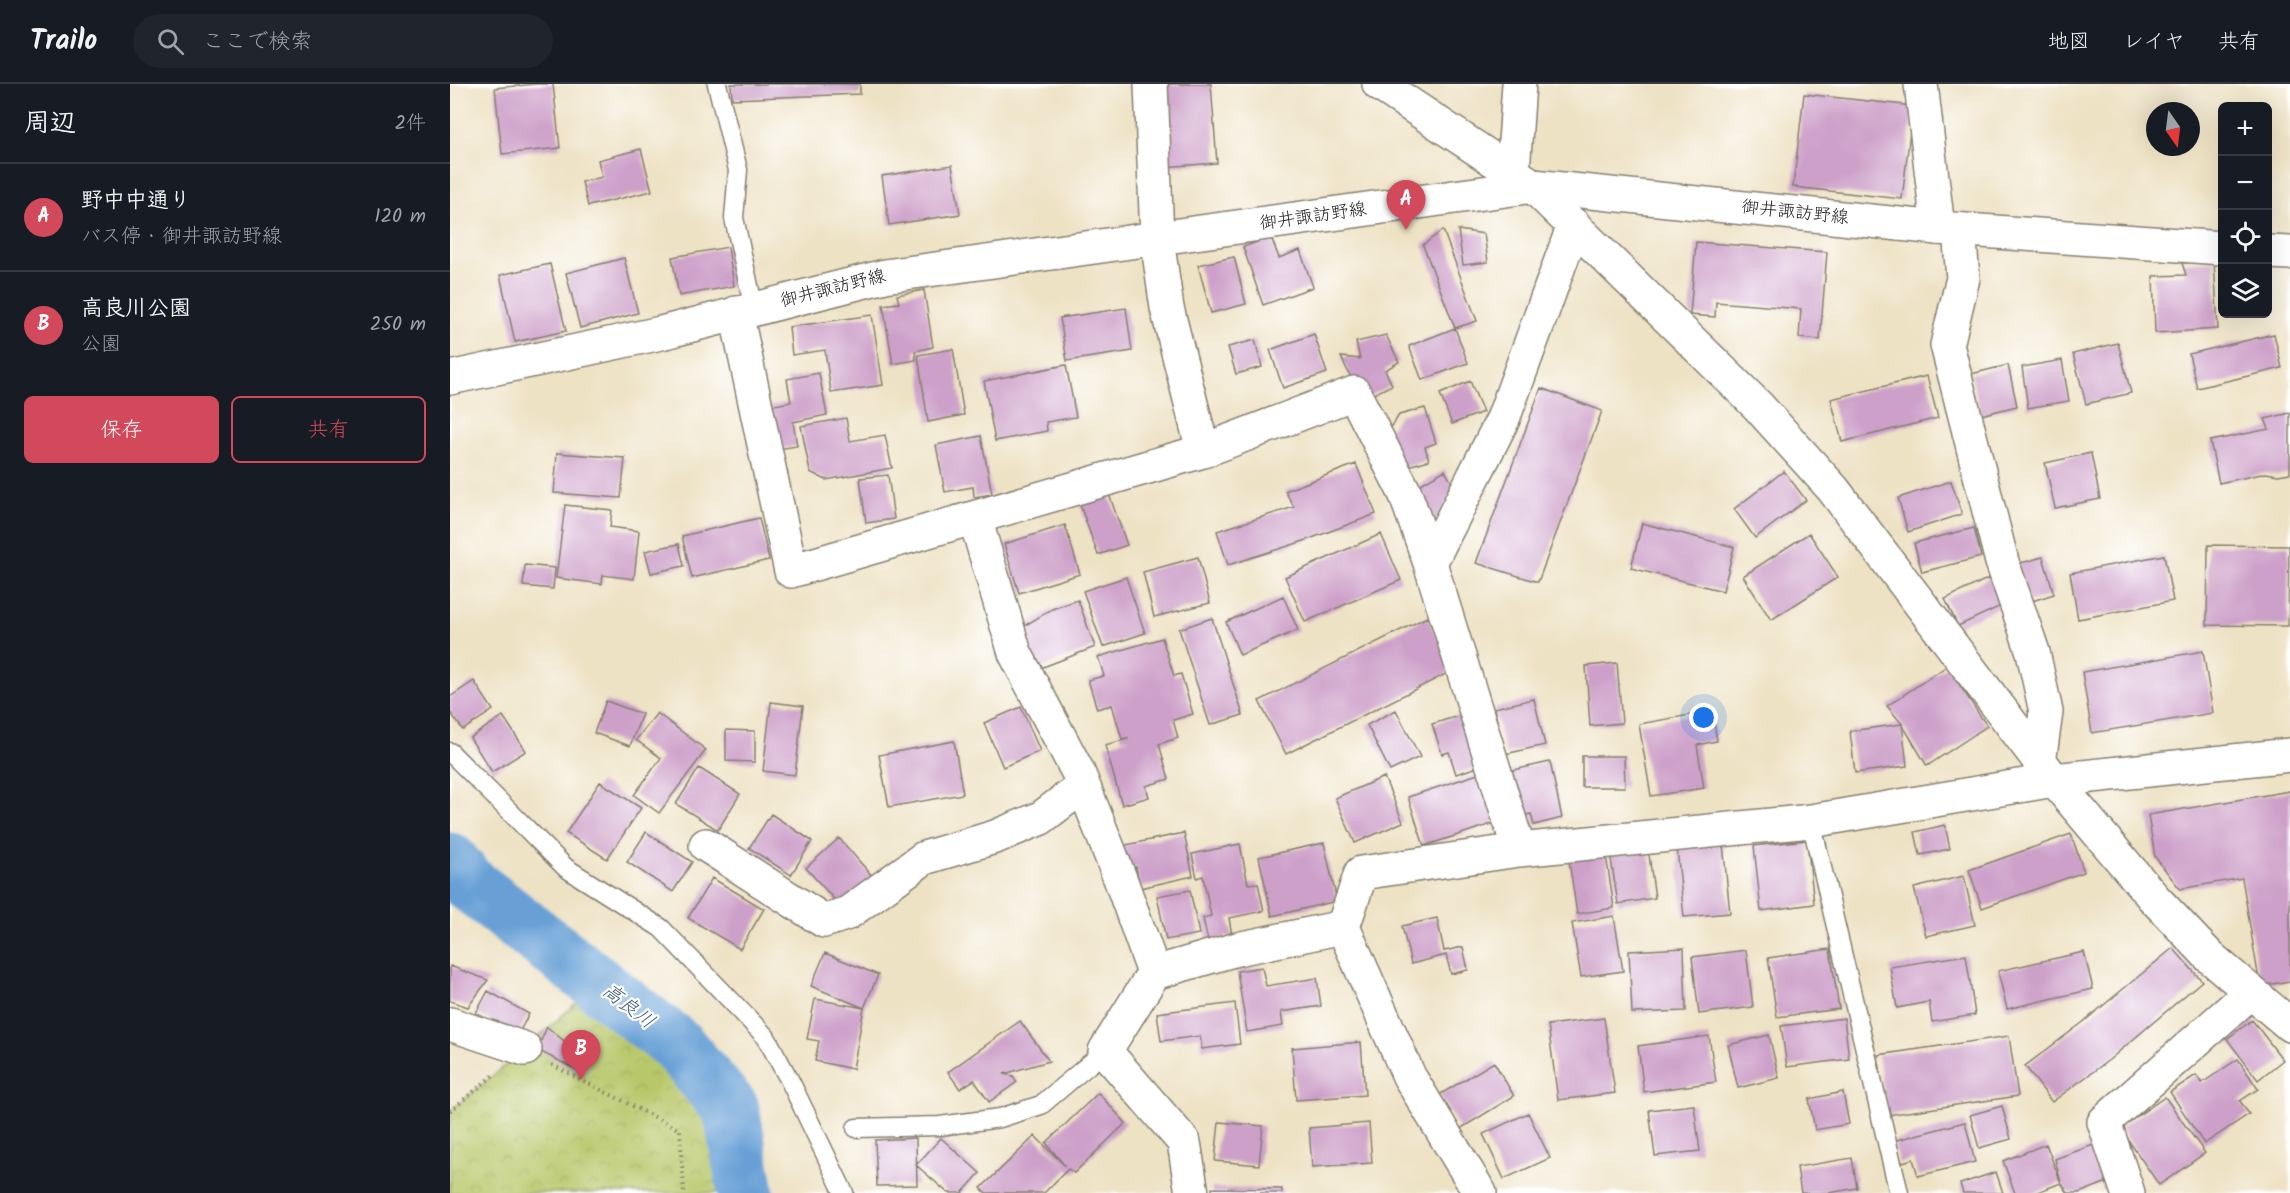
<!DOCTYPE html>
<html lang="ja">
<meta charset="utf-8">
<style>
:root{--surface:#171b24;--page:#20242c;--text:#f1f3f6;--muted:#9ea1a6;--line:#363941;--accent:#d1495b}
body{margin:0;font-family:Kalam,"Klee One",sans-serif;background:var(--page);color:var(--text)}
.controls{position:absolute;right:18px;top:18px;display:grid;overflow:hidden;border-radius:9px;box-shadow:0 6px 24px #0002}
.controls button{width:54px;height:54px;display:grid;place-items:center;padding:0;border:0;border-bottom:2px solid var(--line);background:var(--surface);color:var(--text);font:30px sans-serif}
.compass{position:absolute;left:1696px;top:18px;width:54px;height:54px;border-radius:50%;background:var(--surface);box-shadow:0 6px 24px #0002;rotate:166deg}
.you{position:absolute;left:1254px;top:634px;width:21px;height:21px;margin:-15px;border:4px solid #fff;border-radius:50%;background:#1a73e8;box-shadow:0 0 0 9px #1a73e833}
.badge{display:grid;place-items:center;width:39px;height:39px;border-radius:50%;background:var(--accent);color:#fff;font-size:20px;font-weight:700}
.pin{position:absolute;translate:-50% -50px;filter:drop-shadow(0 2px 3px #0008)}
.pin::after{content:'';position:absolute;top:32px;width:21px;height:18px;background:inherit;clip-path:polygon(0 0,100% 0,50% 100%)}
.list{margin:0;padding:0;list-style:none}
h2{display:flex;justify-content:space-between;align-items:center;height:78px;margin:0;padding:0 24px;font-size:26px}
h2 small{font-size:20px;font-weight:400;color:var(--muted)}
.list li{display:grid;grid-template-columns:39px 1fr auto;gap:18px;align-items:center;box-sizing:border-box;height:108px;padding:0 24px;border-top:2px solid var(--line)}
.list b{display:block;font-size:22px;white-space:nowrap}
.list p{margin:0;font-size:20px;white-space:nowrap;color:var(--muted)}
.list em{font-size:20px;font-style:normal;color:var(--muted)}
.actions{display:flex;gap:12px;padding:18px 24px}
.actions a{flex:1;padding:14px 0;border:2px solid var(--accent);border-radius:9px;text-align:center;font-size:21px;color:var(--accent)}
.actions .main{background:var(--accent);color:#fff}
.icon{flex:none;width:33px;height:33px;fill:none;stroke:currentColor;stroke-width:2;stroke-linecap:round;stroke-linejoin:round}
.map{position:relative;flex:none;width:1840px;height:1109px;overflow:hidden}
header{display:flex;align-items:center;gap:36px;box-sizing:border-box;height:84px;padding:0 30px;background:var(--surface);border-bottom:2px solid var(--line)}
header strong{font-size:28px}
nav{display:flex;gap:33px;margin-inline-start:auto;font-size:21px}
.search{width:420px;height:54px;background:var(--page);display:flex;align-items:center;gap:15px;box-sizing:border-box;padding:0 21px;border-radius:33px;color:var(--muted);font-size:22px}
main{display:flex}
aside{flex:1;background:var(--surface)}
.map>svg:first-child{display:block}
</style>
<header>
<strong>Trailo</strong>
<div class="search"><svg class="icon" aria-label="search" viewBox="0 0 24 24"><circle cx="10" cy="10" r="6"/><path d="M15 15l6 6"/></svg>ここで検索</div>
<nav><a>地図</a><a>レイヤ</a><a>共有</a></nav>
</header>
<main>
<aside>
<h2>周辺<small>2件</small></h2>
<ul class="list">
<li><span class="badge">A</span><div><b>野中中通り</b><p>バス停 · 御井諏訪野線</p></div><em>120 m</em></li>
<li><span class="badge">B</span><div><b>高良川公園</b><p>公園</p></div><em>250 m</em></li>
</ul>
<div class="actions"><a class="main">保存</a><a>共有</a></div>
</aside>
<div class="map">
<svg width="1840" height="1109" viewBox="0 0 1840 1109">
<defs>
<pattern id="park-crowns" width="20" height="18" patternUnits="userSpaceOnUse" patternTransform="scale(1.5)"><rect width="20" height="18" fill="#b8c769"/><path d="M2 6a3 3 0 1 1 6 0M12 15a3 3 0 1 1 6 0" fill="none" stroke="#9eaa5a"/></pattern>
</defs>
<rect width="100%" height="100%" fill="#fff"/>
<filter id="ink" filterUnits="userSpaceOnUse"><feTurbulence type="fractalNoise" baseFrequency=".0167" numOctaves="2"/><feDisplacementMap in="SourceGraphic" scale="12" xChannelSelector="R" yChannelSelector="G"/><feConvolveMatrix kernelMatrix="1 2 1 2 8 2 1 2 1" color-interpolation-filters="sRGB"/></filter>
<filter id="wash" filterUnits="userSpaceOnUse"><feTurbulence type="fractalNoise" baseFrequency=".008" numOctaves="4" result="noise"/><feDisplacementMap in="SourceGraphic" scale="24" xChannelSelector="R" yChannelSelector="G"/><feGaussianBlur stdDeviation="1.35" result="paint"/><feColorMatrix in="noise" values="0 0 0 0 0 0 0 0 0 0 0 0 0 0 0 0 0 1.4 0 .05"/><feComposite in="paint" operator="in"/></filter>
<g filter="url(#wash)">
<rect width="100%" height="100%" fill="#eee2c4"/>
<path fill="url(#park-crowns)" stroke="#6a7242" stroke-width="1.5" d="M135 911 265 1034 273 1109H0V1027L75 965Z"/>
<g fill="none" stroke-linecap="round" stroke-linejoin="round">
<path stroke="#68a0d6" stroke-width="57" d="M0 777 17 798 227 961 281 1025 296 1109"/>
</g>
<g id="blocks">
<path fill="#cda0c9" d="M86 0H103L110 64 52 70 45 4Z
M281 0H410V10L282 15Z
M706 0H761L767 79 712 83Z
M1354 10 1463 22 1452 115 1343 103Z
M191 65 202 107 138 122 132 98 152 93 148 76Z
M502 81 510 130 439 141 432 92Z
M993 146 1027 237 1005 244 973 161Z
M1008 146 1034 150 1038 178 1013 181Z
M821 153 829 174 850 166 863 203 813 221 793 163Z
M1246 158 1377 168 1370 256 1349 254 1351 225 1266 218 1265 233 1240 231Z
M278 163 284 202 229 212 222 173Z
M784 173 796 220 761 229 748 181Z
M174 174 188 229 130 244 116 189Z
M1764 177 1768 245 1705 249 1703 192 1736 191 1732 179Z
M100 180 116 247 65 258 50 191Z
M474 206 483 263 465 267 466 276 443 280 433 221 449 219 447 211Z
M676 224 682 267 617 277 610 234Z
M422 231 433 301 381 309 375 266 342 271 339 243Z
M1005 244 1018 279 972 296 959 262Z
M864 250 877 289 833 304 820 266Z
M1824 250 1832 284 1747 304 1739 270Z
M936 251 949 278 935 286 942 301 912 316 891 273 910 275 906 258Z
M805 256 812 283 786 290 778 263Z
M1668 259 1681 309 1636 320 1623 270Z
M503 265 514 331 478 338 468 271Z
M1612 276 1619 317 1578 324 1572 283Z
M616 281 626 333 596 338 597 347 545 357 534 297Z
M1558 281 1567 322 1531 331 1521 290Z
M369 289 377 331 343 338 347 362 322 366 314 323 341 318 337 295Z
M1477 292 1488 334 1392 358 1381 315Z
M1020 297 1033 328 1002 340 990 310Z
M1091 304 1152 327 1088 498 1026 479Z
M975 324 986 359 975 363 979 376 948 385 937 350 949 331Z
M1840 329V389L1828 391 1816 389 1769 399 1760 357 1819 345 1815 335Z
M396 334 400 357 435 351 442 384 376 396 360 388 351 342Z
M531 352 542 410 524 413 523 403 495 408 486 361Z
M107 369 175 374 171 414 104 409Z
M1641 369 1650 415 1605 424 1595 379Z
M906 380 926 430 854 457 778 481 767 447 844 423 835 407Z
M995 386 1005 405 978 449 955 409Z
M1334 387 1356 416 1305 454 1284 425Z
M438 391 444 435 416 439 410 394Z
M1501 397 1512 430 1458 448 1448 414Z
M659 410 677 461 648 471 630 421Z
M115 421 162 426 160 443 189 447 184 495 153 491 152 500 106 494Z
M309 434 319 476 242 494 232 452Z
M1192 439 1284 463 1273 507 1181 484Z
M615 441 630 490 569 509 554 460Z
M1524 444 1531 473 1472 488 1464 459Z
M1359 449 1388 493 1321 536 1293 492Z
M931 450 951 496 855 538 835 493Z
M229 460 234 482 201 489 195 467Z
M1758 461 1839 462 1838 542 1757 541Z
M1714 471 1723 517 1628 535 1620 489Z
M748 473 760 519 704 533 693 488Z
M1593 473 1604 510 1579 518 1567 480Z
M75 481 105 484 103 505 73 502Z
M676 493 695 549 653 563 633 507Z
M1539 494 1553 521 1508 542 1495 515Z
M833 512 848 546 790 571 776 538Z
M628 516 645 563 588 585 574 542 602 525Z
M977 533 1004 586 836 670 809 617Z
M762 534 793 631 760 641 729 545Z
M712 554 724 592 731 590 743 630 723 636 728 654 709 660 719 695 696 702 699 713 672 721 655 661 678 655V654L672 655 662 621 647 625 638 596 654 592 648 573Z
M1753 567 1763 629 1642 649 1632 588Z
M1167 579 1172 639 1140 642 1136 582Z
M1497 582 1537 642 1477 682 1452 640 1437 622Z
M24 597 43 626 13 646 0 628V613Z
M1084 615 1095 661 1055 670 1044 624Z
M156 617 192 630 180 662 144 649Z
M321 618 353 622 345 691 313 687Z
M571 623 590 667 553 683 534 639Z
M946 626 970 673 940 687 917 641Z
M1262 627 1267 657 1247 661 1254 704 1201 712 1189 640Z
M207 629 256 666 209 729 184 711 211 674 186 656Z
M1015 630 1031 682 1006 690 999 668 992 670 982 640Z
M53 632 76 667 42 688 20 654Z
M1452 640 1457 682 1405 689 1400 647Z
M276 646 305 647V678L276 677Z
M504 657 513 710 439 723 429 671Z
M1132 672H1174L1175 703H1132Z
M1100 678 1112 734 1084 741 1081 730 1065 734 1054 688Z
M249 684 290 710 268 746 226 720Z
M1034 688 1051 737 974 762 958 713Z
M934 693 953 738 905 759 885 714Z
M150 698 191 724 157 775 116 749Z
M1840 707V897L1810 902 1792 794 1730 805 1705 773 1698 731Z
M321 730 362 757 341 791 299 764Z
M1495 741 1500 765 1470 771 1465 748Z
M196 748 242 778 223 808 177 778Z
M734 749 743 792 690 804 686 783 676 785 671 762Z
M1621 750 1634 788 1532 824 1519 786Z
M389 754 423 793 390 822 356 784Z
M1357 756 1364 820 1311 827 1304 762Z
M874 759 887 817 822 832 809 773Z
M790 760 798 800 808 799 814 827 779 834 782 852 758 857 753 834 761 832 753 792 747 794 742 770Z
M1273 760 1280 829 1234 833 1227 765Z
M1155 764 1164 824 1127 830 1118 770Z
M1198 764 1205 814 1168 820 1160 769Z
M1514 792 1525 841 1476 852 1464 804Z
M262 794 314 825 290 865 238 834Z
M740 806 749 850 716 856 707 812Z
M1164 832 1173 887 1131 893 1122 839Z
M987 834 994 867 1013 863 1018 886 1001 890 996 871 961 880 952 842Z
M1234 864 1236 927 1182 929 1179 867Z
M1723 864 1752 897 1659 976 1602 1018 1575 982 1632 939Z
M1380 865 1389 925 1327 933 1318 874Z
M1296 866 1303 923 1249 930 1242 873Z
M1634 868 1643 905 1557 925 1548 887Z
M375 869 428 891 414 924 361 902Z
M1516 871 1525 931 1482 938 1479 918 1447 924 1440 883Z
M0 882 38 896 18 923 0 917Z
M812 883 816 902 867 894 871 922 831 928 833 942 797 948 787 887Z
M38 907 79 930 67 952 26 929Z
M365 915 414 924 403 985 365 977 369 957 357 955Z
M785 919 790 960 752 965 750 952 711 957 707 929Z
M1154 934 1165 1009 1108 1016 1098 941Z
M1394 934 1399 975 1337 983 1331 942Z
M1802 936 1833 976 1808 996 1777 955Z
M570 937 599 977 554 990 563 992 567 998 539 1018 524 996 510 1005 498 988Z
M97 943 140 978 133 989 87 966Z
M1319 951 1329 994 1288 1004 1278 961Z
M1259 952 1266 998 1194 1008 1188 962Z
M1559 952 1568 1012 1437 1031 1428 971Z
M911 958 915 1011 846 1016 842 964Z
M1788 975 1808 1005 1790 1017 1799 1030 1754 1060 1720 1008 1746 991 1752 999Z
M1044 978 1064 1012 1010 1045 989 1011Z
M1393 1008 1399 1040 1365 1046 1359 1015Z
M648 1009 676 1039 624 1089 618 1085 594 1109H536L531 1104 585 1052 615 1082 596 1059Z
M1715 1013 1755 1069 1709 1101 1670 1044Z
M1244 1021 1250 1067 1205 1072 1199 1026Z
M1552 1022 1561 1055 1529 1064 1520 1031Z
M1078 1029 1100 1074 1054 1095 1033 1050Z
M769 1038 813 1042 809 1081 765 1077Z
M1515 1038 1525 1078 1468 1092 1463 1075 1449 1079 1443 1057Z
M919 1039 922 1079 862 1083 859 1044Z
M466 1054 467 1101 427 1102 425 1056Z
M491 1054 530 1089 512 1109H498L466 1081Z
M1596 1060 1611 1099 1585 1109H1565L1553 1077Z
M1646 1060 1660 1097 1629 1109H1618L1611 1099 1605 1075Z
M1402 1074 1407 1104 1379 1109H1351L1347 1083Z
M1546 1088 1553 1109H1513L1510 1100Z
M762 1104 832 1105V1109H762Z"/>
</g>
</g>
<g filter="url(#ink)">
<use href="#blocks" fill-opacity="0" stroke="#857f70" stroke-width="1.5"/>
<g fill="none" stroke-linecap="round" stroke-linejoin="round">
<g stroke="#857f70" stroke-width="21">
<path id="lane" d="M267 0 288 86 284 134 304 225
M0 668 116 784 211 844 316 953 341 999 394 1109
M1361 737 1449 1109
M406 1044 490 1042 550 1034 591 1021 655 967"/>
</g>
<g stroke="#857f70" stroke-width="36">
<path id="street" d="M701 0 707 155 717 224 753 367
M1471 0 1488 144
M1063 88 1069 0
M1509 146 1513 194 1497 261 1552 478 1583 568 1596 628 1589 678
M286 229 341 487 753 367 904 309 955 409 980 479 1069 766
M525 434 565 569 628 688 671 797 704 889 655 967 734 1058 742 1109
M980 479 1053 335 1124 141
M256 761 374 837 398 829 474 774 545 753 591 734 633 702
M704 889 787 865 893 843
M0 940 75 965
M1030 1109 959 992 893 843 911 789 1069 766 1361 737 1604 696 1840 671
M1678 1109 1654 1038 1801 908"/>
</g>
<g stroke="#857f70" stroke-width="36">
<path id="secondary" d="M929 0 1083 102 1308 322 1383 405 1604 696 1703 813 1760 873 1840 941
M1818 168 1840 169
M0 294 211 249 435 192 1083 102 1488 144 1772 164"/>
</g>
<path stroke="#857f70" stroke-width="4" stroke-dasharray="1.5 4.5" stroke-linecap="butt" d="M102 981 230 1046 234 1109
M0 1027 45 990"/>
<use href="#lane" stroke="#fff" stroke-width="18"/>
<use href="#street" stroke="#fff" stroke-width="33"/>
<use href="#secondary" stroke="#fff" stroke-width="33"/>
</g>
</g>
<g text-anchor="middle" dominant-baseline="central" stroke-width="4.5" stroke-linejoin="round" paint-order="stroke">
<g font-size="18" fill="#1c1c1c" stroke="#fff">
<text transform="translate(1345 129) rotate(6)">御井諏訪野線</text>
<text transform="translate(863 133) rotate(-8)">御井諏訪野線</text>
<text transform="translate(383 205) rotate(-14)">御井諏訪野線</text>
</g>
<g font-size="20" font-style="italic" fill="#425e79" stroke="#fff">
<text transform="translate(178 923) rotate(38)">高良川</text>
</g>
</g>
</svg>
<div class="controls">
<button>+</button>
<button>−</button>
<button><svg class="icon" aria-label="locate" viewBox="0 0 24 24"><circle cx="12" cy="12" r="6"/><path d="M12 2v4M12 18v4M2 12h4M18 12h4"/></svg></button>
<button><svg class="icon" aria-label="layers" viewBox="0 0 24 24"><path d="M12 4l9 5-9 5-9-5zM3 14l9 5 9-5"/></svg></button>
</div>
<svg class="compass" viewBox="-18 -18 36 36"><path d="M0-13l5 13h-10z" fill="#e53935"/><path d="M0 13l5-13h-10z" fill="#9ea1a6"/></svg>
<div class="you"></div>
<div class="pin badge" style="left:956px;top:146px">A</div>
<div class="pin badge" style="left:131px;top:996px">B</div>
</div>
</main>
